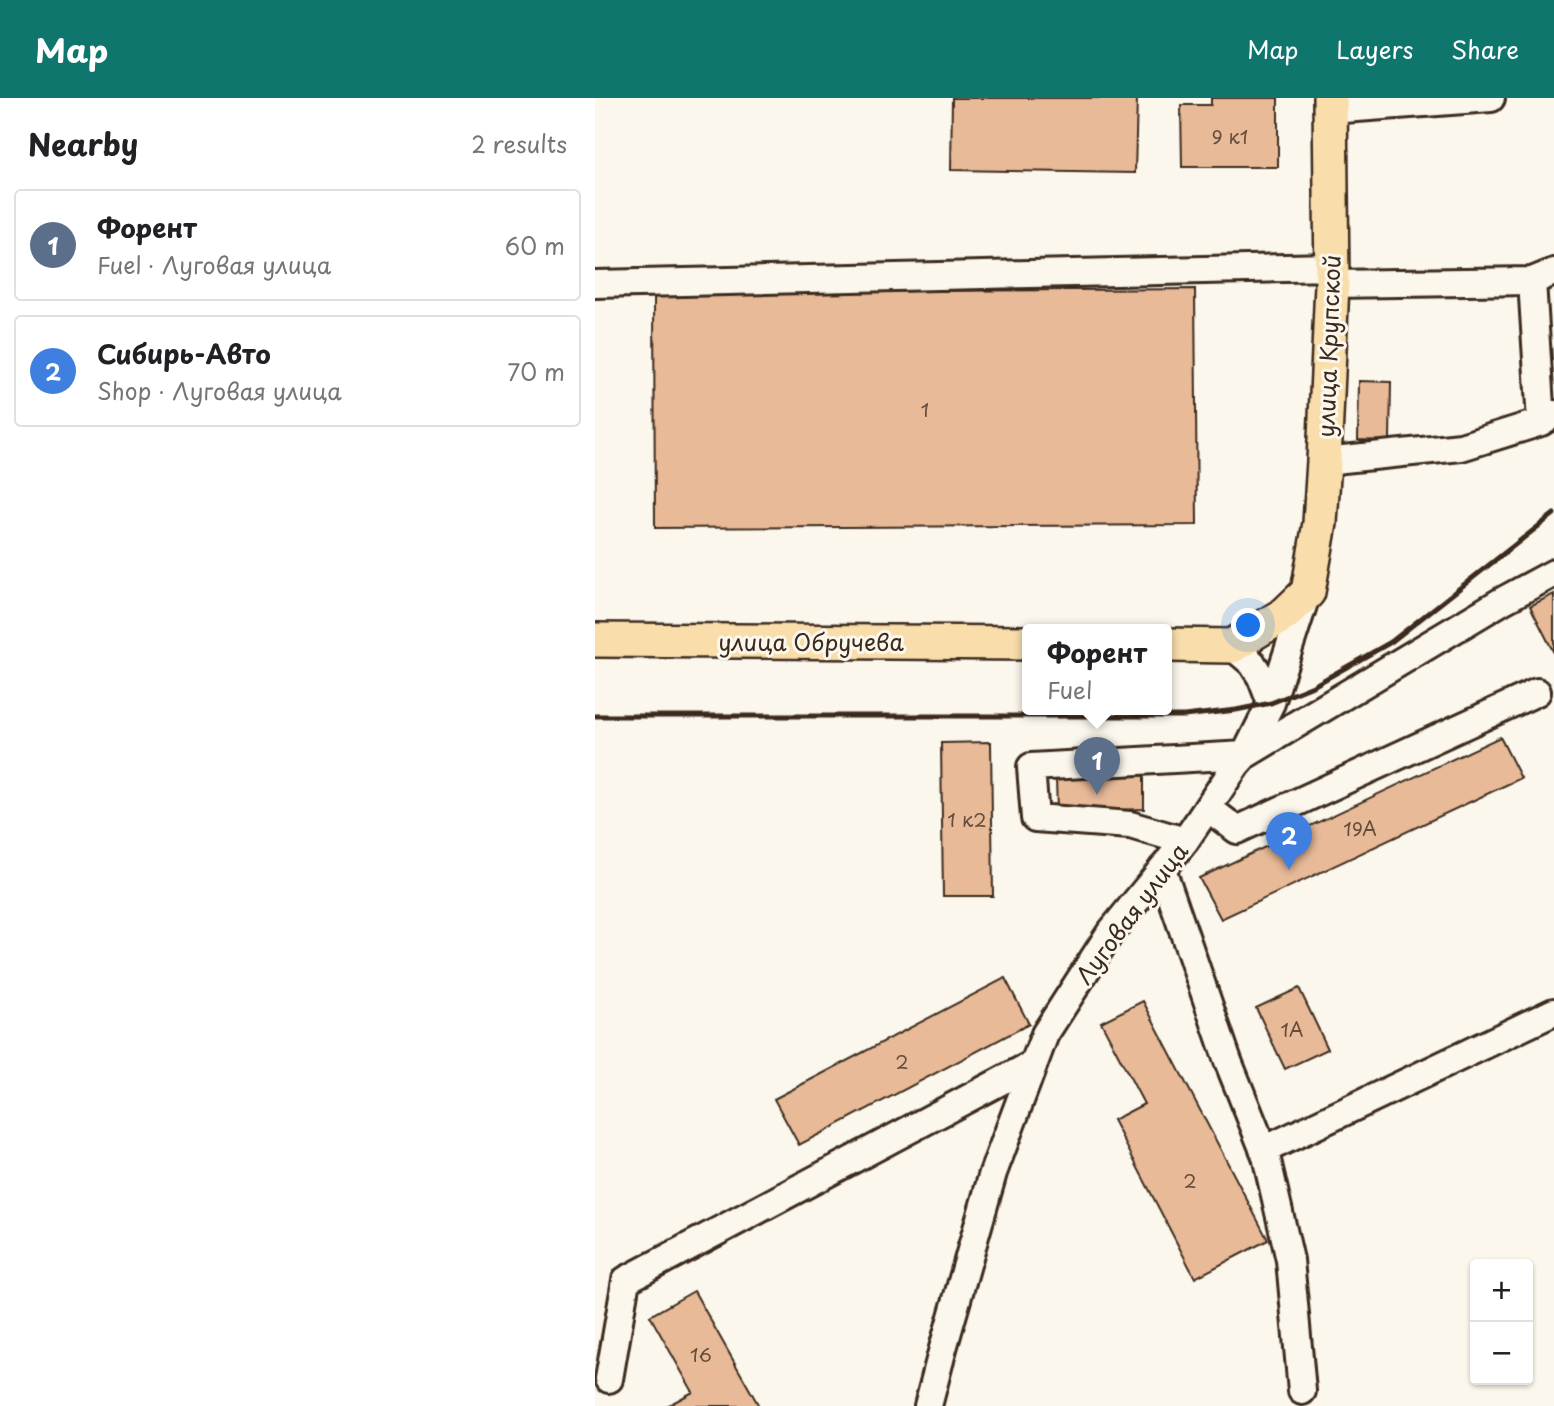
<!DOCTYPE html>
<meta charset="utf-8">
<style>
:root{--surface:#fff;--page:#f6f6f6;--text:#202124;--muted:#757577;--line:#e0e0e0;--accent:#0f766e}
body{margin:0;font-family:"Playpen Sans",sans-serif;background:var(--page);color:var(--text)}
.controls{position:absolute;right:21px;bottom:21px;display:grid;overflow:hidden;border-radius:7px;box-shadow:0 2px 5px #0004}
.controls button{width:63px;height:63px;display:grid;place-items:center;padding:0;border:0;border-bottom:2px solid var(--line);background:var(--surface);color:var(--text);font:35px sans-serif}
.you{position:absolute;left:654px;top:528px;width:24px;height:24px;margin:-18px;border:5px solid #fff;border-radius:50%;background:#1a73e8;box-shadow:0 0 0 10px #1a73e833}
.badge{display:grid;place-items:center;width:46px;height:46px;border-radius:50%;background:var(--accent);color:#fff;font-size:23px;font-weight:700}
.pin{position:absolute;translate:-50% -58px;filter:drop-shadow(0 2px 4px #0008)}
.pin::after{content:'';position:absolute;top:37px;width:24px;height:21px;background:inherit;clip-path:polygon(0 0,100% 0,50% 100%)}
.popup{position:absolute;left:427px;top:526px;width:150px;height:91px;box-sizing:border-box;display:grid;place-content:center;border-radius:7px;background:var(--surface);filter:drop-shadow(0 2px 5px #0005);font-size:23px;white-space:nowrap;color:var(--muted)}
.popup b{font-size:26px;color:var(--text)}
.popup::after{content:'';position:absolute;left:50%;top:100%;margin-left:-14px;border:14px solid transparent;border-top-color:var(--surface)}
.list{margin:0;padding:0;list-style:none}
h2{display:flex;justify-content:space-between;align-items:center;height:91px;margin:0;padding:0 28px;font-size:30px}
h2 small{font-size:23px;font-weight:400;color:var(--muted)}
.list li{display:grid;grid-template-columns:46px 1fr auto;gap:21px;align-items:center;box-sizing:border-box;height:112px;margin:0 14px 14px;padding:0 14px;border:2px solid var(--line);border-radius:7px}
.list b{display:block;font-size:26px;white-space:nowrap}
.list p{margin:0;font-size:23px;white-space:nowrap;color:var(--muted)}
.list em{font-size:23px;font-style:normal;color:var(--muted)}
.map{position:relative;flex:none;width:959px;height:1308px;overflow:hidden}
header{display:flex;align-items:center;gap:42px;box-sizing:border-box;height:98px;padding:0 35px;background:var(--accent);color:#fff}
header strong{font-size:33px}
nav{display:flex;gap:38px;margin-inline-start:auto;font-size:24px}
main{display:flex}
aside{flex:1;background:var(--surface)}
.map>svg:first-child{display:block}
</style>
<header>
<strong>Map</strong>
<nav><a>Map</a><a>Layers</a><a>Share</a></nav>
</header>
<main>
<aside>
<h2>Nearby<small>2 results</small></h2>
<ul class="list">
<li><span class="badge" style="background:#5c6f8a">1</span><div><b>Форент</b><p>Fuel · Луговая улица</p></div><em>60 m</em></li>
<li><span class="badge" style="background:#3f7fe0">2</span><div><b>Сибирь-Авто</b><p>Shop · Луговая улица</p></div><em>70 m</em></li>
</ul>
</aside>
<div class="map">
<svg width="959" height="1308" viewBox="0 0 959 1308">
<rect width="100%" height="100%" fill="#fbf7ec"/>
<filter id="ink" filterUnits="userSpaceOnUse"><feTurbulence type="fractalNoise" baseFrequency=".0143" numOctaves="2"/><feDisplacementMap in="SourceGraphic" scale="14" xChannelSelector="R" yChannelSelector="G"/><feConvolveMatrix kernelMatrix="1 2 1 2 8 2 1 2 1" color-interpolation-filters="sRGB"/></filter>
<g filter="url(#ink)">
<path fill="#e8ba98" stroke="#3b2a1e" stroke-width="2" d="M357 0H542L540 75 356 72Z
M616 0H683V69H587L586 7H616Z
M600 191 602 427 60 430 59 195Z
M764 283 796 284 795 343 763 342Z
M959 496V555L935 508Z
M905 639 926 680 626 821 604 780Z
M396 644 398 798H348L346 645Z
M549 677V711L462 714 461 680Z
M410 880 434 926 204 1047 179 1001Z
M704 890 733 951 690 971 661 910Z
M548 903 673 1142 600 1180 518 1022 549 1006 506 924Z
M99 1193 164 1308H72L98 1294 55 1218Z"/>
<g fill="none" stroke-linecap="round" stroke-linejoin="round">
<g stroke="#3b2a1e" stroke-width="32">
<path id="minor" d="M735 12 896 0
M937 183 946 324
M0 186 737 169
M737 186 937 183 959 174
M729 363 866 349 946 324 959 316
M637 548 657 565 666 579 676 605
M613 710 642 732 942 594
M590 743 535 727 440 720 436 669 650 657 907 503 959 475
M567 771 633 963 671 1058 695 1162 707 1293
M669 1052 959 914
M14 1281 31 1182 438 966
M333 1308 347 1254 398 1075 450 936 515 835 590 743 642 666 650 657 676 605 712 495"/>
</g>
<g stroke="#3b2a1e" stroke-width="38">
<path id="major" d="M0 542 432 545
M572 547 637 548 690 516 713 494 725 425 729 363 737 186 735 0"/>
</g>
<use href="#minor" stroke="#fbf7ec" stroke-width="26"/>
<use href="#major" stroke="#f9deab" stroke-width="33"/>
<path stroke="#3b2a1e" stroke-width="5" d="M0 618H589L641 612 676 605 718 588 796 544 959 416"/>
</g>
</g>
<g text-anchor="middle" dominant-baseline="central" stroke-width="6" stroke-linejoin="round" paint-order="stroke">
<g font-size="19" fill="#664e3c">
<text x="635" y="38">9 к1</text>
<text x="330" y="311">1</text>
<text x="372" y="721">1 к2</text>
<text x="765" y="730">19А</text>
<text x="697" y="931">1А</text>
<text x="307" y="963">2</text>
<text x="595" y="1082">2</text>
<text x="106" y="1256">16</text>
</g>
<g font-size="23" fill="#3b2a1e" stroke="#fbf7ec">
<text transform="translate(733 248) rotate(-88)">улица Крупской</text>
<text x="216" y="543">улица Обручева</text>
<text transform="translate(536 815) rotate(-53)">Луговая улица</text>
</g>
</g>
</svg>
<div class="controls">
<button>+</button>
<button>−</button>
</div>
<div class="you"></div>
<div class="pin badge" style="left:502px;top:697px;background:#5c6f8a">1</div>
<div class="popup"><b>Форент</b>Fuel</div>
<div class="pin badge" style="left:694px;top:772px;background:#3f7fe0">2</div>
</div>
</main>
